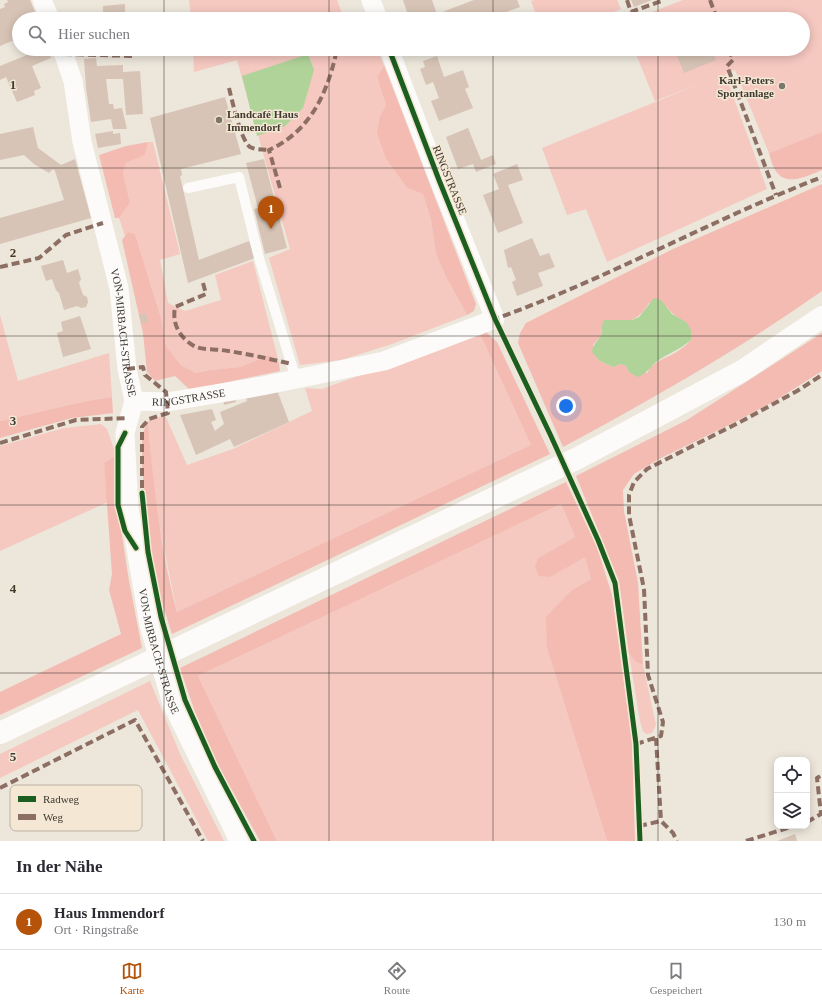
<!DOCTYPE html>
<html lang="de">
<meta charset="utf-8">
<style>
:root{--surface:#fff;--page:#f2f2f3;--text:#2b2b33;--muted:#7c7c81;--line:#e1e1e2;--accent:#b45309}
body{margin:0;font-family:"Times New Roman",serif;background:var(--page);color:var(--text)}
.controls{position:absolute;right:12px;bottom:12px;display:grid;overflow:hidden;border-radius:8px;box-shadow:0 2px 10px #0003}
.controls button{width:36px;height:36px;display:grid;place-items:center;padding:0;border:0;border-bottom:1px solid var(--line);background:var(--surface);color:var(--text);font:20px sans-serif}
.you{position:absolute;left:566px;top:406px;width:14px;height:14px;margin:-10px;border:3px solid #fff;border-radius:50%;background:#1a73e8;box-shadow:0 0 0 6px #1a73e833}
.badge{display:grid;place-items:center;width:26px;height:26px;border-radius:50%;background:var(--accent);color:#fff;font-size:13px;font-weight:700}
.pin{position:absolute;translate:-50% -33px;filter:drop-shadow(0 1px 2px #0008)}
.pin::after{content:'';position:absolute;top:21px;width:14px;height:12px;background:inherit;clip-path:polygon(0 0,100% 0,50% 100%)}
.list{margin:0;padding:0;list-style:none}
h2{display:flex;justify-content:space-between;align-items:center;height:52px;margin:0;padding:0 16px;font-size:17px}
h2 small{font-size:13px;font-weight:400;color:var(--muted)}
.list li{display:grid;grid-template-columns:26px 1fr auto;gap:12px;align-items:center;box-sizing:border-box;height:56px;padding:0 16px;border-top:1px solid var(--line)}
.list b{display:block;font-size:15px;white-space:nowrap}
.list p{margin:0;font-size:13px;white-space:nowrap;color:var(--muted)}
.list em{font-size:13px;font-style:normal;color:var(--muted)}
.icon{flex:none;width:22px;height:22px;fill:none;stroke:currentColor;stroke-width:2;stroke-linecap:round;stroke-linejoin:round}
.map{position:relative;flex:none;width:822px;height:841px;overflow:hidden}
.search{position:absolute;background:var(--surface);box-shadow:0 2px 10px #0003;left:12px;right:12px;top:12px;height:44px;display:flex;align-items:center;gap:10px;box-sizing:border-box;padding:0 14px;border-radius:22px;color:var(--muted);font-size:15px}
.sheet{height:108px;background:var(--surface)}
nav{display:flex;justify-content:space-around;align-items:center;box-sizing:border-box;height:56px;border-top:1px solid var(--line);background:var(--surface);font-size:11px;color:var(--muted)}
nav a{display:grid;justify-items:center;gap:2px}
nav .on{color:var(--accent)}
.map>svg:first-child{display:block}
</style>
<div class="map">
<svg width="822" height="841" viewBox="0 0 822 841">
<rect width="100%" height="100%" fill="#ece6db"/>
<path fill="#f5c8c0" d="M189 0H337L344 19H191Z
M535 0H617L621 9 597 19H538L531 1Z
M683 0H822V132L769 153 735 70 725 74 767 189 607 262 586 209 567 215 542 148 702 83 655 101 634 49H803V19H634Z
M193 49H377L384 65 377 77 386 105 380 116 386 159 407 188 423 194 431 220 436 254 447 279 467 315 392 344 341 360 300 365 269 258 290 249 237 60 194 72Z
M148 142H153L180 254 160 260 168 303 185 311 221 300 215 275 253 261 279 363 269 355 240 367 210 370 194 373 181 365 166 346 161 318 135 234 128 232 125 236 119 218 130 203 123 173 126 163 145 155Z
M0 315 18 381 109 353 112 397C74 402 37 413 0 421Z
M479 332 531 445 177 612 159 524 153 481 148 421 165 415 187 465 233 449 312 411 305 388 322 389Z
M101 424 107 429 116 455 104 463 108 502 0 551V446L64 428Z
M561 504 575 537 538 558 550 577 585 556 591 579 572 590 547 648 607 841H277L198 676Z
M629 654 636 662 643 665 656 725 652 733 646 734 643 731 640 721Z
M150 681 180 754 224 841H208L138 710 0 778V754Z"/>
<path fill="#f4bbb2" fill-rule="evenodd" d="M384 65 476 304 474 311 467 315 447 279 436 254 431 220 423 194 407 188 386 159 377 133 380 116 386 105 377 77Z
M822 132V170C794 182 777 188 769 153Z
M148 142 145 155 126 163 123 173 130 203 119 218H115L99 155 126 146Z
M822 184V291C740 349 652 399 563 447L518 343 520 333 526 323 673 249ZM649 303 667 307C678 323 691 317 691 340 687 344 683 348 678 351 666 359 654 360 647 373L629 372 626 366 621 364 613 367 600 361 593 345 600 337 604 321C627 321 635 325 649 303Z
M128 232 135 234 161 318 166 346 181 365 195 373 210 370 240 367 269 355 279 363 280 371 190 390 175 376 155 381 147 372 143 333 122 240Z
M479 332H486L497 342 550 454 172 634 158 590 149 536 142 467V435L148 421C153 484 161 552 177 612L531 445Z
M822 333V371L773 402 733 423 659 459 634 474 623 490 624 511 638 583 643 665 636 662 629 654 619 581 576 476 687 420Z
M112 397 113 413 72 418 0 438V421C37 413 74 402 112 397Z
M116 455 121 529 129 581 142 648 0 715V692L121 634 109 590 112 574 104 463Z
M566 482 597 547 612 595 632 742 635 841H607L547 648 546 617 572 590 591 579 585 557 550 577 539 576 535 567 538 558 575 537 561 504 198 676 277 841H260L217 763 195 712 180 668Z"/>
<path fill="#b0d399" d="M308 54 314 70 303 108 285 126 257 136 242 76Z
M654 298 661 300 672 314 686 322 691 330V340C680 349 674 351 662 358 651 364 650 372 638 377L629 372 626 366 621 364 613 367 600 361 592 352C593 343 599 341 601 334 603 329 601 325 604 320H632L639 317Z"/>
<path fill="#d7c4b6" d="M7 0H30L38 19H19V38L0 46V9L5 7 4 4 8 2Z
M403 0H432L437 14 474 0H517L520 7 487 19H400L399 15 407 12Z
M631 0H652L634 7Z
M125 4V15H129V19H103V6Z
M25 49H48L51 58 32 66 41 88 34 91 35 95 17 102 6 77 0 80V66L27 55Z
M674 49H711L716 60 684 73Z
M437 56 444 77 463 70 469 87 465 89 473 108 439 121 431 101 439 98 433 82 426 85 420 69 425 67 423 61Z
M96 58 97 66 123 65V72L140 71 143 114 126 115 123 79H106L109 104H113L114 109 122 108 127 129H113L111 119 91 122 86 88 84 59Z
M225 97 241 154 181 169 182 175 180 176 199 260 249 241 255 258 188 283 150 118Z
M33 127 38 148 61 165 75 159 91 218 0 244V218L64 200 55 171 53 169 49 173 34 164 24 155 0 160V134Z
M468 128 481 160 493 155 496 164 476 172 473 164 458 169 446 137Z
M113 131V134L120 133 121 144 98 148 95 134Z
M264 159 287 248 265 254 254 209 258 208 246 163Z
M517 164 523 180 508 185 523 223 498 233 483 195 499 189 493 174Z
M532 238 540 256 549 253 555 267 538 273 543 286 517 296 512 282 516 280 511 267 508 268 504 250Z
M63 260 67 273 78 269 81 279 79 283 83 295 87 297 88 302 86 307 81 308 77 306 64 310 59 293 56 290 52 279 46 281 41 266Z
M146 313 148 322 141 323 139 315Z
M80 316 91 349 63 357 57 333 63 331 61 322Z
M277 390 289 422 234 447 230 439 196 455 180 415 212 409 216 420 211 422 215 431 224 424 220 412 247 401 246 397Z
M235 396 236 402 224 405 223 399Z
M795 834 797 841H777Z"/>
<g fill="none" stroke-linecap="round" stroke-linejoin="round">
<path stroke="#fcfbfa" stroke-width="10" d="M188 188 239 177 259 258 296 379"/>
<g stroke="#fcfbfa" stroke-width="19">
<path d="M42 0 50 19"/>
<path d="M371 0 378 19"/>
<path id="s1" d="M62 49 73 81 82 142 119 288 127 369 134 401 125 433 129 508 149 625 172 704 239 841"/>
<path id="s2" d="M134 401 167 402 262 386 384 361 495 319 439 180 389 49"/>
</g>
<path stroke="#fcfbfa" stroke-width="22" d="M0 733 578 458 742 371 822 317"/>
<path stroke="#8d6e63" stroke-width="4" stroke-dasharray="8 4" stroke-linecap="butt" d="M627 0 631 12 664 0
M710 0 717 19
M729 49 733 60 727 66 776 195
M64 54 133 56
M229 88C232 100 241 141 250 147 256 150 262 149 269 150
M280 188 269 150C311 131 328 92 337 49
M0 267 39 258 66 235 103 223
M203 283 206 294 175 307C172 324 179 337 194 346 201 350 213 349 221 350 245 353 269 359 292 364
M497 322 495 319C607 279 711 220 822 177
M127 369 143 367 145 375 166 392 168 413 149 419 142 427V495
M0 443 76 420 128 418
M656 738 661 821
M636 744 661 736 663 722 648 675 644 589 629 515V495L634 482 647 469 742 421 797 391 822 375
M0 788 135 720 203 841
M807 822 821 814 817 778 822 775
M639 826 661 821 673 833 677 841
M746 841 794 826"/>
<g stroke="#f4e7d3" stroke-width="8">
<path id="cycleway" d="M389 49 439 180 495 319 550 434 598 540 615 583 636 744 640 841
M125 433 118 447V505L125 531 136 548
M142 493 148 552 161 617 185 700 215 767 254 841"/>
</g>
<use href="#cycleway" stroke="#1b5e20" stroke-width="5"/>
</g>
<path fill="none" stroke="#3e3931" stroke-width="1" stroke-opacity="0.55" d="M164 0V19M329 0V19M493 0V19M658 0V19M164 49V841M329 49V841M493 49V841M658 49V841M0 168H822M0 336H822M0 505H822M0 673H822"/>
<g fill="#7b766c" stroke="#f4e7d3" stroke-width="1.5">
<circle cx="782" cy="86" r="4"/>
<circle cx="219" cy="120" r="4"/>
</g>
<g text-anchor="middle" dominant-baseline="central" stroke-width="3" stroke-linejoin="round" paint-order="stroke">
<g font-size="11" font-weight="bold" fill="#3e3931" stroke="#f4e7d3" text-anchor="end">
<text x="774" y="80">Karl-Peters<tspan x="774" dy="13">Sportanlage</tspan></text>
<text x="227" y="114" text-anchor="start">Landcafé Haus<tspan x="227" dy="13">Immendorf</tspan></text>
</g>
<g font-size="11" fill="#3e3931" stroke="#f4e7d3">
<text transform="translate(450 180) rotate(68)">RINGSTRASSE</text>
<text stroke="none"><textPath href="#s1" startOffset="291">VON-MIRBACH-STRASSE</textPath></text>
<text stroke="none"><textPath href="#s2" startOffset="55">RINGSTRASSE</textPath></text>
<text stroke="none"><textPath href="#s1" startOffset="615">VON-MIRBACH-STRASSE</textPath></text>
</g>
</g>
<rect x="10" y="785" width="132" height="46" rx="6" fill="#f4e7d3" stroke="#bdb3a2" stroke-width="1"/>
<rect x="18" y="796" width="18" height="6" fill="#1b5e20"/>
<rect x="18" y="814" width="18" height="6" fill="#8d6e63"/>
<g font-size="11" fill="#3e3931">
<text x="43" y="803">Radweg</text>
<text x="43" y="821">Weg</text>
</g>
<g font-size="13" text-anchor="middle" font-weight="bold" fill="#3e3931" stroke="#f4e7d3" stroke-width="3" stroke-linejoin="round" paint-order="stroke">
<text x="13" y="89">1</text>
<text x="13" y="257">2</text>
<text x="13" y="425">3</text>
<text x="13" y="593">4</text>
<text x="13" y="761">5</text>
</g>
</svg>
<div class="controls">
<button><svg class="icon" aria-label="locate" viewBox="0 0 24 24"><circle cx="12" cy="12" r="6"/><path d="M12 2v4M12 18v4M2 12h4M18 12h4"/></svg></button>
<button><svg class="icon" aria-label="layers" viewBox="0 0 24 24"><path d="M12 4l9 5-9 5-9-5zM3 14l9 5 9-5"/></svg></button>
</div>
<div class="you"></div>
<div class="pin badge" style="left:271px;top:229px">1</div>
<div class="search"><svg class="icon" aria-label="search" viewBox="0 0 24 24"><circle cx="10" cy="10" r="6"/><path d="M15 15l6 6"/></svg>Hier suchen</div>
</div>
<section class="sheet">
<h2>In der Nähe<small></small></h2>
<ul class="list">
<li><span class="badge">1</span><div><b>Haus Immendorf</b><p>Ort · Ringstraße</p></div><em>130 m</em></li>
</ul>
</section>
<nav>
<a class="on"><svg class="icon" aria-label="map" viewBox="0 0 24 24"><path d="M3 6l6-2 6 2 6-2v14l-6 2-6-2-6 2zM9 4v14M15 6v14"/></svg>Karte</a>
<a><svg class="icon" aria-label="directions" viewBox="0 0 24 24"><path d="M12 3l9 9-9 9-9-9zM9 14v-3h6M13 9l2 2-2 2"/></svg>Route</a>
<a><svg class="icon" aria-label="saved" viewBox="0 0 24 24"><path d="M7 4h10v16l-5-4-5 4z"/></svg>Gespeichert</a>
</nav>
